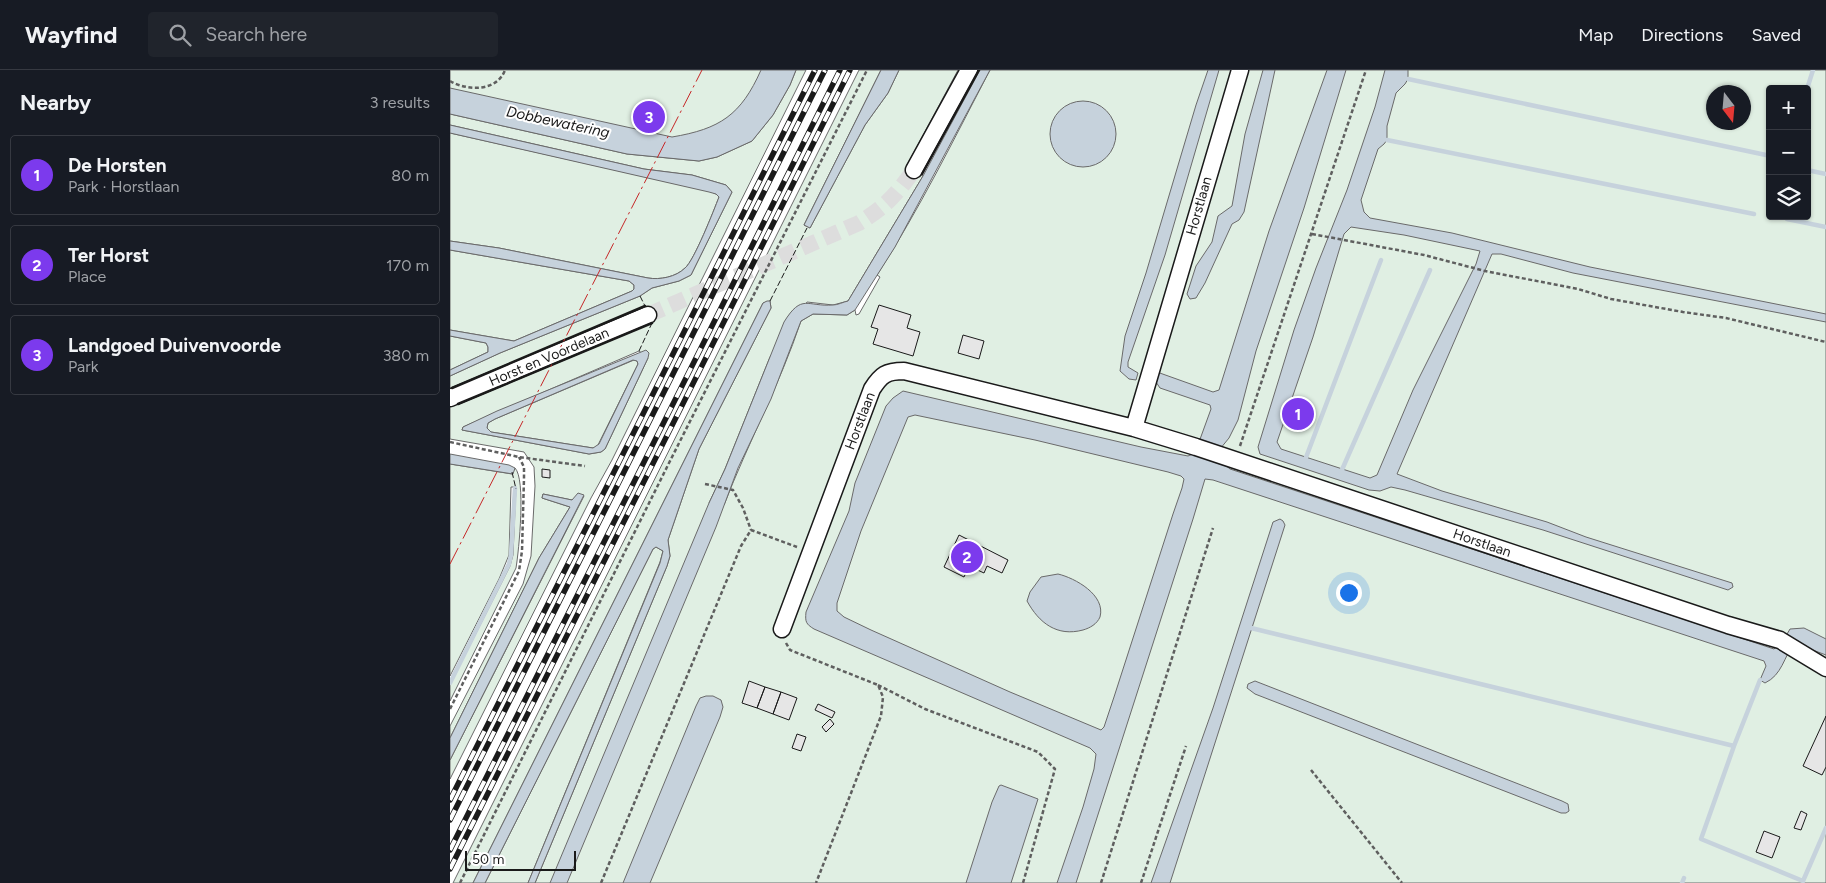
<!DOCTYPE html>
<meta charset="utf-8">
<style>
:root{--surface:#171b24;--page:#20242c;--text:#f1f3f6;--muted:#9ea1a6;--line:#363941;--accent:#7c3aed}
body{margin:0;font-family:Figtree,sans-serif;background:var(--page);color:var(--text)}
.controls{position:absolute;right:15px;top:15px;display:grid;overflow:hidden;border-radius:5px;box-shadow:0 1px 4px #0004}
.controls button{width:45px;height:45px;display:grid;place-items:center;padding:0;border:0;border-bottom:1px solid var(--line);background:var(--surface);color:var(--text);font:25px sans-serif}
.compass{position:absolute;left:1256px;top:15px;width:45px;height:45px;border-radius:50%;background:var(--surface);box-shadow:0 1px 4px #0004;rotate:164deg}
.scale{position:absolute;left:15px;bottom:12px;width:111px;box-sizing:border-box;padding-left:5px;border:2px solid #1a1a1a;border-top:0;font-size:14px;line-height:18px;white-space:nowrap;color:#1a1a1a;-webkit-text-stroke:4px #fff;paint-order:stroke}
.you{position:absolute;left:898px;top:522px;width:18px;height:18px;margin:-12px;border:4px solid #fff;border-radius:50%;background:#1a73e8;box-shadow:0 0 0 8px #1a73e833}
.badge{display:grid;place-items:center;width:32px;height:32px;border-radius:50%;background:var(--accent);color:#fff;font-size:16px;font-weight:700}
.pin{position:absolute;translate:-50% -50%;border:2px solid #fff;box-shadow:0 1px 5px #0006}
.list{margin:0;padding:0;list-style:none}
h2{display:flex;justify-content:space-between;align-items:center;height:65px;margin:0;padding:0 20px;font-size:21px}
h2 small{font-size:16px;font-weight:400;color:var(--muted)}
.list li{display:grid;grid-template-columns:32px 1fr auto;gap:15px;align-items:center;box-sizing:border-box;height:80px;margin:0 10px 10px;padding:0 10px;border:1px solid var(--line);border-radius:5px}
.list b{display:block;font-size:19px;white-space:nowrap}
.list p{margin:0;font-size:16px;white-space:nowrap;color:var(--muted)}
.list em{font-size:16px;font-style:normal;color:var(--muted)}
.icon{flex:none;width:28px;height:28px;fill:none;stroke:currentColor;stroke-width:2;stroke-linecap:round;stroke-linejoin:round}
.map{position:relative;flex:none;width:1376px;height:813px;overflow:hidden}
header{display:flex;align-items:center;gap:30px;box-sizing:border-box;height:70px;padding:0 25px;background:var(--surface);border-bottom:1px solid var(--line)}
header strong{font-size:24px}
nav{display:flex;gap:28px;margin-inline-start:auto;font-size:18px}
.search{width:350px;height:45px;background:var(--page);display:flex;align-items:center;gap:12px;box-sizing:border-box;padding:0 18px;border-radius:5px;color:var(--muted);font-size:19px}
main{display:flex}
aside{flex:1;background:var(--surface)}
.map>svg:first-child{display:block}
</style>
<header>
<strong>Wayfind</strong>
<div class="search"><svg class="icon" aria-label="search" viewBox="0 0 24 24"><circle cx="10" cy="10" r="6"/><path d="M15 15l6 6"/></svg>Search here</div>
<nav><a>Map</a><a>Directions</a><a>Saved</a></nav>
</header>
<main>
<aside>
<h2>Nearby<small>3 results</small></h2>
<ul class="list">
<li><span class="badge">1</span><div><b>De Horsten</b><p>Park · Horstlaan</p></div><em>80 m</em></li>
<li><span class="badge">2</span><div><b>Ter Horst</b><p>Place</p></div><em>170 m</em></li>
<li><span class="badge">3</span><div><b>Landgoed Duivenvoorde</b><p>Park</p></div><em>380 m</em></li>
</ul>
</aside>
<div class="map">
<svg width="1376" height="813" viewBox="0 0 1376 813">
<rect width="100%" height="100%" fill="#fff"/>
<path fill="#e0efe3" stroke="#6a6a6a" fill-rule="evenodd" d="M0 0H325L286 61 223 74 0 25Z
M346 0H356L162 390 141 428 0 709V690L134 426 122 430 93 424 92 428 120 437 89 488 0 668V656L73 514 81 486 85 416 84 397 74 382 0 369V335L7 332 9 334 202 252 195 236 0 320V306L50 283 190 226 202 218 229 211 241 205 282 122 276 115 242 105 194 99 0 55V44L177 84 249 91 267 87 302 71 323 45 340 15ZM189 281 198 288 155 379 151 382 139 384 12 360 13 357 29 350Z
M409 0H431L354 155 360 158 415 55 438 23 449 0H508L457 95 473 106 398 231 383 235 357 232 320 287 275 399 259 433 274 435C298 373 330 314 351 251L363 244 397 245 405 240 406 245 409 244 430 207 427 205C469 140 504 69 540 0H1376V813H85L217 496 220 486 218 470 249 379 321 238 320 231 313 233 23 813H3ZM1320 19H1357V146H1320ZM1264 22H1294V52H1264Z
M0 63 259 121 266 124 269 127C264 140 244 191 235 198 226 207 210 210 198 208L49 178 0 171Z
M0 180 179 211 184 215V219L182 221 64 271 0 260Z
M0 266 36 273 38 277V282L0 300Z
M184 290 187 291 188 294 147 377 143 378 41 362 37 358 38 353 45 349Z
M0 394 62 404 65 398C76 409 69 480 66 498L0 631V615L60 496 63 485 66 417H61L59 485 49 509 0 606Z
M206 477 213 481 210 492 78 813H35L203 479Z"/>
<path fill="#c6d2dc" stroke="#6a6a6a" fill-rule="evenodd" d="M311 0H346L340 15 323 45 302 71 267 87 249 91 177 84 0 44V18L222 67C270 59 291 45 311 0Z
M431 0H449L438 23 415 55 360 158 354 155Z
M530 0H540L445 177 405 240 397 245 363 244 351 251 321 329 288 398 266 457 117 813H100L259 433 275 399 334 252C352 223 357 237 383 235 388 235 393 232 398 231L473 106Z
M758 0H769L715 185 678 292V297L688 303 686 310 679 309 670 301 675 266 696 203 746 35Z
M813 0H825L794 142 789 150 782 154 755 213 746 228 740 229 737 224 746 196 762 172 768 146 782 136 795 64Z
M877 0H896L854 138 806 281 788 350 779 368 770 379 774 394 780 399 1324 579 1333 571 1340 559 1354 558 1376 569V585L1344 573C1334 587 1332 605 1315 613L1310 610 1316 596 1314 591 763 410 755 409 743 449 626 813H607L633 737 644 699 646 684 640 678 364 559C356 554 355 552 356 542L399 441 405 413 436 336 443 328 453 321 691 377 738 386 745 383 761 339 760 335 710 318 704 309 707 302 763 322 769 320 819 161ZM465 345 585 370 718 402 731 406 734 409 732 418 723 444 664 627 654 657 651 660 560 622 421 560 394 547 387 541V533L411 461 458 347Z
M935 0H958V9L955 14 946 23 937 56V70L934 74 928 79 911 130 914 142 920 148 1002 163 1140 197 1376 244V252L1123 203 1051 184H1042L947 404 992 421 1097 452 1136 467 1282 513 1283 517 1278 520 1093 460 955 420 941 417 930 421 919 420 810 384 808 377 844 260 866 198 897 120 925 37ZM901 157 954 165 1030 181 1026 194 963 320 927 405 920 408 831 379 827 372 863 267 894 164Z
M600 64a33 33 0 1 1 66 0a33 33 0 1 1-66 0Z
M0 55 194 99 242 105 276 115 282 122 241 205 229 211 202 218 190 226 50 283 0 306V300L38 282V277L36 273 0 266V260L64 271 182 221 184 219V215L179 211 0 180V171L49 178 198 208C210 210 226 207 235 198 244 191 264 140 269 127L266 124 259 122 0 63Z
M317 231H320L321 238 249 379 218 470 220 486 217 496 85 813H78L210 493 213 481 206 477 203 479 35 813H23L313 233Z
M196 280 199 283 198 288 155 379 151 382 139 384 12 360 13 357 47 341ZM183 290 187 291 188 294 149 374 143 378 41 362 37 358 38 353 45 349Z
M0 384 59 395 65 398 63 404 0 394Z
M128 423 134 425 0 690V668L89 488 120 437 92 428 93 424 122 430Z
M830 449 833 451 835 455 720 813H701L763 638 823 452Z
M608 504C625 508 656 525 650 547 647 554 640 558 633 560 607 567 589 553 577 531L580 522 591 507Z
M805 611 1112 731 1118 734 1119 741 1116 743H1111L805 624 797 618 798 614Z
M256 626H263L271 630 273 637 270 647 200 813H173L246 636 250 628Z
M551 715 588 729 561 813H516L542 732 549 716Z"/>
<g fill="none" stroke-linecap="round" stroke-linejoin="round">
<path stroke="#c6d2dc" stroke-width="4.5" d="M958 9 1316 85
M1357 19 1363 0
M937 70 1304 144
M1357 100 1376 104
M1337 149 1376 157
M855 390 931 190
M891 402 980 200
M801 558 1284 676
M1310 610 1284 676 1251 769 1353 811 1376 758
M0 613 59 494 61 485 65 418
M1232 813 1234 808"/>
</g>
<path fill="#e6e6e6" stroke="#1a1a1a" d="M429 235 461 245 457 258 470 262 463 286 423 274 428 259 421 257Z
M513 265 534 271 529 289 508 283Z
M92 399 100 400V408L92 407Z
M509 465 558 490 552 503 537 496 534 503 519 496 514 507 494 497Z
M299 611 315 617 307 638 292 633Z
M315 617 331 622 323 644 307 638Z
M331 622 347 628 339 650 323 644Z
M368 634 385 642 382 648 365 640Z
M1376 646V697L1372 705 1353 696Z
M380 649 384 654 376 662 372 657Z
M347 664 356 667 351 681 342 678Z
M1351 741 1357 744 1351 760 1344 758Z
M1314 761 1330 767 1322 788 1306 782Z"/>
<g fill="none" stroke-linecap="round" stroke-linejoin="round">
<path stroke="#ddd" stroke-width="16" stroke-dasharray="16 8" stroke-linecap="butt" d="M198 245 409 153C436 136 445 126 464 100"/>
<g stroke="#1a1a1a" stroke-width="19">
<path id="minor" d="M464 100 519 0
M0 328 198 245
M684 358 790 0
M332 559 422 319C431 305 436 301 454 301L684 358 746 377 1278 555 1330 570 1376 598"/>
</g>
<path stroke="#5f5f5f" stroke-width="2.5" stroke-dasharray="4 2.5" stroke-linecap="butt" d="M0 11C17 21 47 22 55 0
M862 164 974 185 1035 201 1128 219 1161 229 1233 242 1276 248 1376 272
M0 372 69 387 135 396
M790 376 916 0
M255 414 283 420 293 438 301 460
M336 573 340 580 428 615 433 627 431 646 366 813
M428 615 475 639 588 682 605 699 573 813
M0 639 69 501 72 481 74 408V397L69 387
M861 700 952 813
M10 813 219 393 417 0
M151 813 291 476 301 460 347 477
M651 813 763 458
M691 813 736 676"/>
<use href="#minor" stroke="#fff" stroke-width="16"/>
<g stroke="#1a1a1a" stroke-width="5.5">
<path id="rail" d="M0 730 365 0
M0 750 375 0
M0 780 390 0
M0 799 400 0"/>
</g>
<use href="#rail" stroke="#fff" stroke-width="4" stroke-dasharray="11" stroke-linecap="butt"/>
<path stroke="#1a1a1a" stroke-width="1" stroke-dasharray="6 2.5" stroke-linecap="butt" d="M190 226 195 236
M320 231 357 158
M189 281 202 253
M62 402 66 419"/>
<path stroke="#1a1a1a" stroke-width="2.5" d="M472 104 529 0
M2 318 195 236
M8 334 202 253"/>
<path stroke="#c62828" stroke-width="1" stroke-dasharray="18 4 2.5 4" stroke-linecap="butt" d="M0 494 252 0"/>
</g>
<g text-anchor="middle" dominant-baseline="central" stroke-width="4" stroke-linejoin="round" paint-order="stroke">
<g font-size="14" fill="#1a1a1a" stroke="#fff">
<text transform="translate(749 136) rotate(-74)">Horstlaan</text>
<text transform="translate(99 287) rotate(-23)">Horst en Voordelaan</text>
<text transform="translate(410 351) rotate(-69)">Horstlaan</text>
<text transform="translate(1032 473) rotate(19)">Horstlaan</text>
</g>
<g font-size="15" font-style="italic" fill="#1a1a1a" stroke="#fff">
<text transform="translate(108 52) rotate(12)">Dobbewatering</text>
</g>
</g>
</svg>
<div class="controls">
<button>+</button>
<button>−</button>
<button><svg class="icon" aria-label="layers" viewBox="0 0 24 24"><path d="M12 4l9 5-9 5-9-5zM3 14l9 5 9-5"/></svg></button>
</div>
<svg class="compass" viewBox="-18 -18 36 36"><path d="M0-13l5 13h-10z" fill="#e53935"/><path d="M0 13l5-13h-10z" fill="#9ea1a6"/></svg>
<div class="scale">50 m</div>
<div class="you"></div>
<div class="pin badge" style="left:848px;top:344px">1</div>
<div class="pin badge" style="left:517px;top:487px">2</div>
<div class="pin badge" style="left:199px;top:47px">3</div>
</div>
</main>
